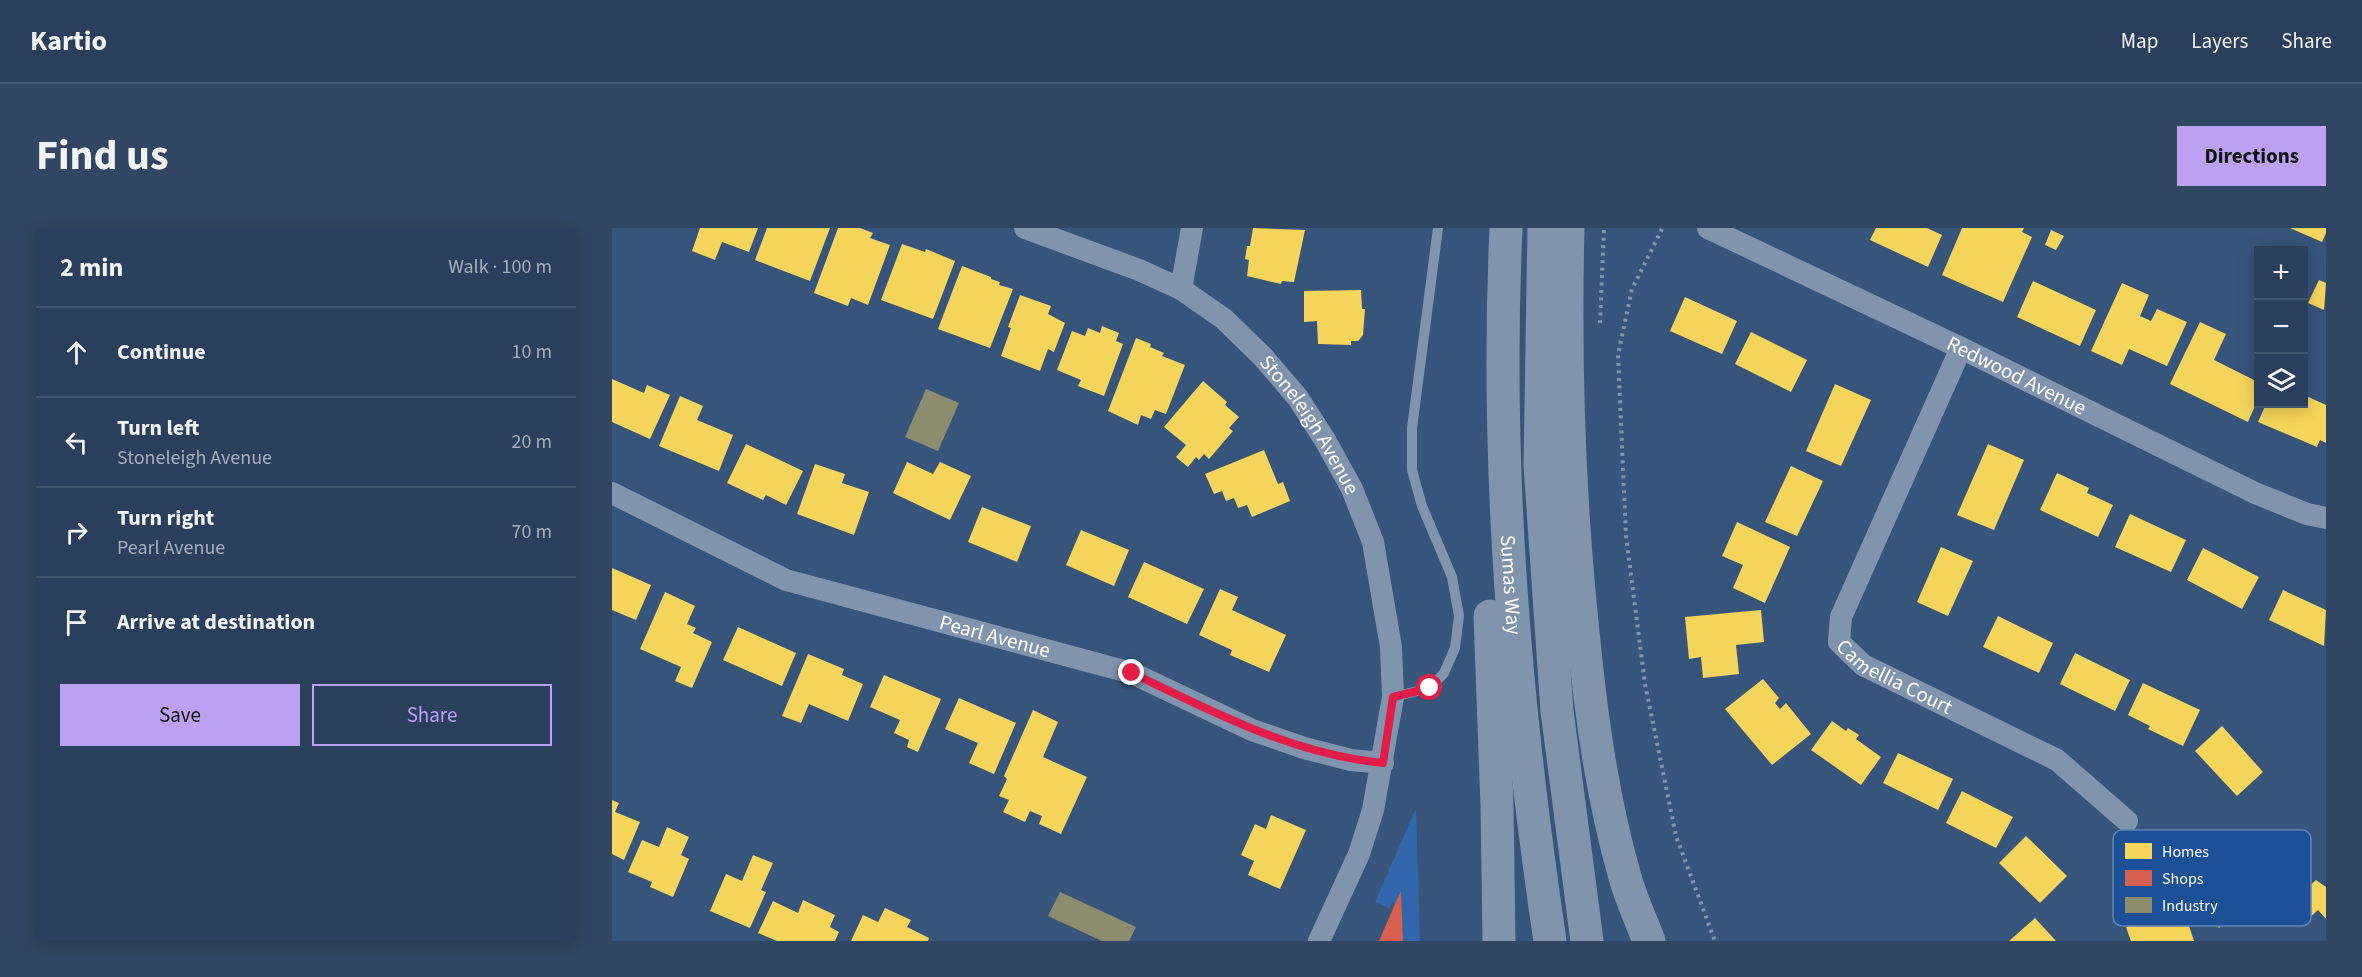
<!DOCTYPE html>
<meta charset="utf-8">
<style>
:root{--surface:#293f5c;--page:#314662;--text:#f1f3f6;--muted:#a5afbb;--line:#455872;--accent:#bca0f2}
body{margin:0;font-family:"Source Sans 3",sans-serif;background:var(--page);color:var(--text)}
.controls{position:absolute;right:18px;top:18px;display:grid;overflow:hidden;border-radius:0px;box-shadow:0 3px 15px #0003}
.controls button{width:54px;height:54px;display:grid;place-items:center;padding:0;border:0;border-bottom:2px solid var(--line);background:var(--surface);color:var(--text);font:30px sans-serif}
.stop{position:absolute;width:18px;height:18px;margin:-14px;border:4px solid #e11d48;border-radius:50%;background:#fff}
.stop.end{background:#e11d48;border-color:#fff;box-shadow:0 2px 6px #0008}
.list{margin:0;padding:0;list-style:none}
h2{display:flex;justify-content:space-between;align-items:center;height:78px;margin:0;padding:0 24px;font-size:26px}
h2 small{font-size:20px;font-weight:400;color:var(--muted)}
.list li{display:grid;grid-template-columns:39px 1fr auto;gap:18px;align-items:center;box-sizing:border-box;height:90px;padding:0 24px;border-top:2px solid var(--line)}
.list b{display:block;font-size:22px;white-space:nowrap}
.list p{margin:0;font-size:20px;white-space:nowrap;color:var(--muted)}
.list em{font-size:20px;font-style:normal;color:var(--muted)}
.actions{display:flex;gap:12px;padding:18px 24px}
.actions a{flex:1;padding:14px 0;border:2px solid var(--accent);border-radius:0px;text-align:center;font-size:21px;color:var(--accent)}
.actions .main{background:var(--accent);color:#111}
.icon{flex:none;width:33px;height:33px;fill:none;stroke:currentColor;stroke-width:2;stroke-linecap:round;stroke-linejoin:round}
.map{position:relative;flex:none;width:1714px;height:713px;overflow:hidden;border-radius:0px}
header{display:flex;align-items:center;gap:36px;box-sizing:border-box;height:84px;padding:0 30px;background:var(--surface);border-bottom:2px solid var(--line)}
header strong{font-size:28px}
nav{display:flex;gap:33px;margin-inline-start:auto;font-size:21px}
.intro{display:flex;align-items:center;justify-content:space-between;box-sizing:border-box;height:144px;padding:0 36px}
h1{margin:0;font-size:42px}
.button{padding:15px 27px;border-radius:0px;background:var(--accent);color:#111;font-size:21px;font-weight:700}
main{display:flex;gap:36px;padding:0 36px}
aside{flex:1;background:var(--surface);border-radius:0px;box-shadow:0 3px 15px #0003}
.map>svg:first-child{display:block}
.green{fill:#3166ac}
.homes{fill:#f6d55c}
.shops{fill:#d6604d}
.industry{fill:#8c8c6e}
.lines{fill:none;stroke-linecap:round;stroke-linejoin:round}
.path{stroke:#8194ad;stroke-width:4;stroke-dasharray:3 4.5;stroke-linecap:butt}
.lane{stroke:#8194ad;stroke-width:10}
.street{stroke:#8194ad;stroke-width:22}
.highway{stroke:#8094ab;stroke-width:33}
.route{stroke:#e11d48;stroke-width:8}
.labels{text-anchor:middle;dominant-baseline:central;stroke-width:6;stroke-linejoin:round;paint-order:stroke}
.street-label{font-size:21px;fill:#fff;stroke:#1b5096}
.key{fill:#1b5096;stroke:#5f84b6;stroke-width:1.5}
.key-label{font-size:16px;fill:#fff}
</style>
<header>
<strong>Kartio</strong>
<nav><a>Map</a><a>Layers</a><a>Share</a></nav>
</header>
<div class="intro"><h1>Find us</h1><a class="button">Directions</a></div>
<main>
<aside>
<h2>2 min<small>Walk · 100 m</small></h2>
<ul class="list">
<li><svg class="icon" aria-label="ahead" viewBox="0 0 24 24"><path d="M12 20V5M6 11l6-6 6 6"/></svg><div><b>Continue</b></div><em>10 m</em></li>
<li><svg class="icon" aria-label="left" viewBox="0 0 24 24"><path d="M17 20v-9H6M10 6l-5 5 5 5"/></svg><div><b>Turn left</b><p>Stoneleigh Avenue</p></div><em>20 m</em></li>
<li><svg class="icon" aria-label="right" viewBox="0 0 24 24"><path d="M7 20v-9h11M14 6l5 5-5 5"/></svg><div><b>Turn right</b><p>Pearl Avenue</p></div><em>70 m</em></li>
<li><svg class="icon" aria-label="arrive" viewBox="0 0 24 24"><path d="M6 21V4h12l-3 4 3 4H6"/></svg><div><b>Arrive at destination</b></div></li>
</ul>
<div class="actions"><a class="main">Save</a><a>Share</a></div>
</aside>
<div class="map">
<svg width="1714" height="713" viewBox="0 0 1714 713">
<rect width="100%" height="100%" fill="#37547a"/>
<path class="green" d="M804,580L808,713H791L789,664L783,676L780,675L777,680L763,674Z"/>
<g class="homes">
<path d="M88,0H146L137,24L110,14L103,32L80,23Z"/>
<path d="M155,0H218L198,53L143,32Z"/>
<path d="M226,0H248L261,5L258,10L278,17L256,77L239,70L236,78L202,65Z"/>
<path d="M641,0L693,2L682,54L670,53L669,56L635,48L637,32L633,31L635,18H638Z"/>
<path d="M1264,0H1315L1330,7L1316,39L1258,12Z"/>
<path d="M1350,0H1412L1410,4L1420,9L1391,74L1330,47Z"/>
<path d="M1678,0H1714V5L1710,14Z"/>
<path d="M1439,2L1452,8L1444,22L1433,17Z"/>
<path d="M290,16L313,24L314,21L343,33L321,91L269,72Z"/>
<path d="M350,38L379,49V51L388,54L387,57L401,61L378,120L326,101Z"/>
<path d="M1707,52L1714,55L1712,82L1696,75Z"/>
<path d="M1421,53L1484,82L1468,118L1405,89Z"/>
<path d="M1510,55L1537,67L1528,88L1539,93L1545,81L1575,94L1555,138L1517,121L1510,137L1479,123Z"/>
<path d="M749,62L750,81H753L751,107L746,113H739V117L706,116L705,93L692,94V63Z"/>
<path d="M408,67L439,78L436,86L453,95L442,124L436,121L428,143L389,128L399,100L396,99Z"/>
<path d="M1073,69L1125,93L1110,126L1058,103Z"/>
<path d="M1588,94L1614,106L1602,132L1646,154V171L1636,194L1558,156Z"/>
<path d="M490,98L507,105L504,113L511,116L492,168L466,158L469,152L445,142L460,103L473,108L476,100L488,105Z"/>
<path d="M1139,104L1195,132L1179,164L1123,136Z"/>
<path d="M524,110L539,116L538,119L552,125L550,128L573,137L554,186L543,182L539,191L529,187L526,197L496,183Z"/>
<path d="M0,151L32,165L35,157L58,167L38,211L0,194Z"/>
<path d="M591,153L615,174L613,177L627,189L617,200L621,203L597,231L592,226L587,232L584,229L576,239L564,229L574,217L552,199Z"/>
<path d="M1223,156L1259,172L1229,238L1194,223Z"/>
<path d="M1692,167L1714,177V215L1708,212L1705,219L1646,194L1654,176H1692Z"/>
<path d="M68,168L91,178L85,192L121,207L107,243L47,218Z"/>
<path d="M134,216L191,243L174,277L154,267L151,272L115,255Z"/>
<path d="M1376,216L1412,232L1382,302L1345,287Z"/>
<path d="M652,222L666,256L671,254L678,273L640,289L635,277L626,280L622,270L614,273L610,263L602,266L593,246Z"/>
<path d="M295,234L321,246L328,234L359,248L338,292L281,265Z"/>
<path d="M203,236L233,246L230,255L257,264L242,307L185,286Z"/>
<path d="M1179,238L1211,253L1185,308L1153,294Z"/>
<path d="M1445,245L1477,260L1475,265L1501,277L1486,309L1428,282Z"/>
<path d="M370,279L419,298L405,334L356,314Z"/>
<path d="M1518,286L1574,312L1559,344L1503,319Z"/>
<path d="M1125,294L1178,319L1153,375L1121,360L1131,337L1110,328Z"/>
<path d="M469,302L517,322L502,358L454,337Z"/>
<path d="M1329,319L1361,333L1336,388L1305,374Z"/>
<path d="M1591,320L1647,349L1630,381L1575,352Z"/>
<path d="M532,334L592,361L575,396L516,369Z"/>
<path d="M0,340L39,357L24,392L0,382Z"/>
<path d="M608,361L626,369L620,382L674,407L657,444L618,427L620,422L587,407Z"/>
<path d="M1671,362L1714,382L1712,418L1657,392Z"/>
<path d="M53,364L83,378L75,396L84,400L81,405L100,414L80,460L63,453L69,439L28,421Z"/>
<path d="M1149,382L1152,414L1124,417L1127,446L1091,450L1089,429L1077,431L1073,389Z"/>
<path d="M1386,388L1441,415L1427,445L1371,419Z"/>
<path d="M126,399L184,425L170,458L111,432Z"/>
<path d="M1463,425L1518,452L1503,483L1448,456Z"/>
<path d="M196,426L232,441L230,447L251,456L236,493L197,476L189,495L170,488Z"/>
<path d="M272,447L329,471L306,524L295,519L297,512L282,505L288,492L258,479Z"/>
<path d="M1151,451L1167,470L1163,475L1168,481L1174,475L1199,506L1160,537L1113,481Z"/>
<path d="M1531,455L1588,482L1571,518L1536,501L1538,498L1516,487Z"/>
<path d="M347,470L404,495L382,546L357,535L366,515L333,501Z"/>
<path d="M421,482L446,494L431,529L475,549L449,606L427,596L430,588L418,583L413,594L391,584L397,572L387,568L395,551L392,548Z"/>
<path d="M1220,493L1234,503L1236,500L1247,507L1244,511L1269,529L1249,557L1199,522Z"/>
<path d="M1610,498L1651,544L1625,568L1583,523Z"/>
<path d="M1286,525L1341,551L1326,582L1271,555Z"/>
<path d="M1350,563L1401,589L1384,620L1334,595Z"/>
<path d="M0,572L7,575L3,584L28,594L12,632L0,626Z"/>
<path d="M659,587L694,602L668,661L636,647L642,633L629,627L643,596L654,601Z"/>
<path d="M55,599L77,609L69,627L77,631L61,669L38,659L40,654L16,644L30,612L47,619Z"/>
<path d="M1414,608L1455,648L1428,675L1387,635Z"/>
<path d="M141,627L161,635L149,662L154,664L138,700L98,683L114,646L130,653Z"/>
<path d="M1627,632L1651,656L1607,700L1583,676Z"/>
<path d="M1704,652L1714,659V691L1706,682L1693,694L1676,678Z"/>
<path d="M191,672L223,687L218,699L227,704L223,713H165L146,705L161,673L186,685Z"/>
<path d="M273,680L299,692L295,699L317,710L316,713H239L251,687L266,694Z"/>
<path d="M1571,680L1582,713H1519L1514,699Z"/>
<path d="M1423,690L1444,713H1397Z"/>
</g>
<path class="shops" d="M789,663L791,713H767L783,676Z"/>
<g class="industry">
<path d="M314,161L347,175L326,223L293,209Z"/>
<path d="M448,664L524,699L517,713H490L436,688Z"/>
</g>
<g class="lines">
<g class="path">
<path d="M1050,1L1020,61L1006,127L1014,308L1033,456L1064,608L1103,713"/>
<path d="M988,95L992,0"/>
</g>
<path class="lane" d="M781,469L818,460L832,445L843,420L847,388L840,349L810,278L800,242V200L826,0"/>
<g class="street">
<path id="s1" d="M413,0L527,42L569,61L612,91L651,129L686,170L713,212L740,261L761,314L779,419L781,469L761,582L747,626L707,713"/>
<path id="s2" d="M1096,0L1349,120L1643,265L1695,286L1714,290"/>
<path d="M569,61L580,0"/>
<path id="s3" d="M1349,120L1229,389L1227,414L1251,437L1445,532L1515,593"/>
<path id="s4" d="M0,265L174,352L520,445L640,502L692,520L739,532L771,535"/>
</g>
<g class="highway">
<path id="s5" d="M894,0C883,239 903,477 938,713"/>
<path d="M932,0L928,237L945,483L975,713"/>
<path d="M956,0C953,121 956,242 967,363C976,460 986,555 1013,649C1019,671 1029,692 1037,713"/>
<path d="M878,388L885,578L887,713"/>
</g>
</g>
<g class="lines">
<path class="route" d="M520,445C601,484 680,526 771,535L781,469L818,460"/>
</g>
<g class="labels">
<g class="street-label">
<text stroke="none"><textPath href="#s2" startOffset="342">Redwood Avenue</textPath></text>
<text stroke="none"><textPath href="#s1" startOffset="357">Stoneleigh Avenue</textPath></text>
<text stroke="none"><textPath href="#s5" startOffset="357">Sumas Way</textPath></text>
<text stroke="none"><textPath href="#s4" startOffset="411">Pearl Avenue</textPath></text>
<text stroke="none"><textPath href="#s3" startOffset="386">Camellia Court</textPath></text>
</g>
</g>
<rect x="1501" y="602" width="198" height="96" rx="9" class="key"/>
<rect x="1513" y="615" width="27" height="16" fill="#f6d55c"/>
<rect x="1513" y="642" width="27" height="16" fill="#d6604d"/>
<rect x="1513" y="669" width="27" height="16" fill="#8c8c6e"/>
<g class="key-label">
<text x="1550" y="629">Homes</text>
<text x="1550" y="656">Shops</text>
<text x="1550" y="683">Industry</text>
</g>
</svg>
<div class="controls">
<button>+</button>
<button>−</button>
<button><svg class="icon" aria-label="layers" viewBox="0 0 24 24"><path d="M12 4l9 5-9 5-9-5zM3 14l9 5 9-5"/></svg></button>
</div>
<div class="stop" style="left:818px;top:460px"></div>
<div class="stop end" style="left:520px;top:445px"></div>
</div>
</main>
